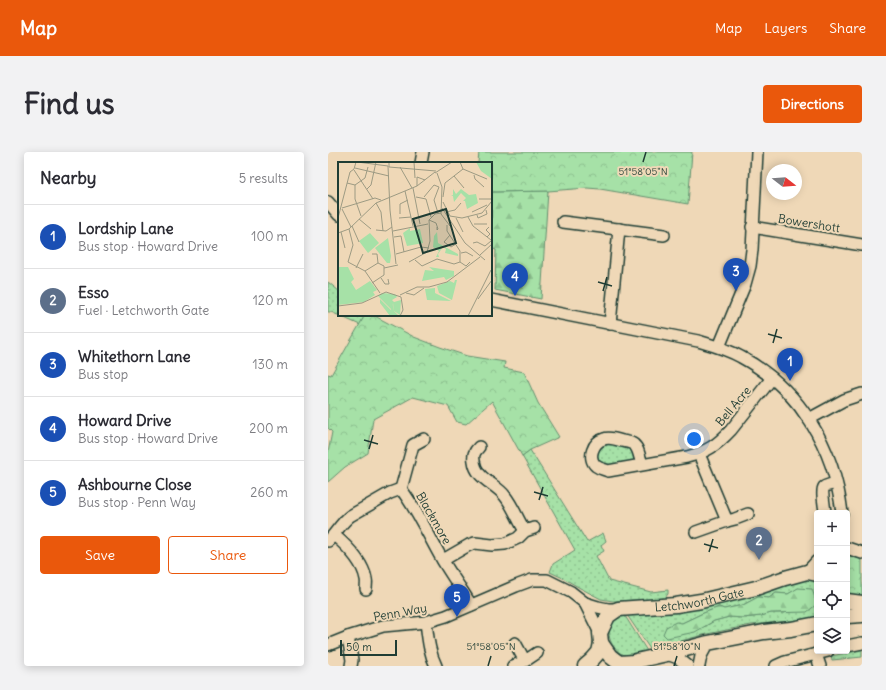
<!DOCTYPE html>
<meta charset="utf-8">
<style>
:root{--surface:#fff;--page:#f2f2f3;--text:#2b2b33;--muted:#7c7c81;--line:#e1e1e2;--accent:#ea580c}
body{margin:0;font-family:Delius,sans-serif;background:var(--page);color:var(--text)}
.controls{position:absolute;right:12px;bottom:12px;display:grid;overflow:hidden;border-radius:4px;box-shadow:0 2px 10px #0003}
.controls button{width:36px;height:36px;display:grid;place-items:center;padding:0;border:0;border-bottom:1px solid var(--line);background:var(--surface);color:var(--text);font:20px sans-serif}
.compass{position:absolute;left:438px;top:12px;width:36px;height:36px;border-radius:50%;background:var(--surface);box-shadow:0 2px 10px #0003;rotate:107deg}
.scale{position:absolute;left:12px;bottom:10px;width:57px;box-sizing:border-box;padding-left:4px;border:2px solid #1f3d34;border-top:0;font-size:11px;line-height:14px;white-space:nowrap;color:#1f3d34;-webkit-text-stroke:3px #efd8b7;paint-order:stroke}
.you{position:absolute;left:366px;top:287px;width:14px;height:14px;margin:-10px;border:3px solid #fff;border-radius:50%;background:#1a73e8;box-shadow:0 0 0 6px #1a73e833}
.badge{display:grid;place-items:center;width:26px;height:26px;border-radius:50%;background:var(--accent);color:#fff;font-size:13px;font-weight:700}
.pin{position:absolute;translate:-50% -33px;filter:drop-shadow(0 1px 2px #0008)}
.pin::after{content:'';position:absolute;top:21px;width:14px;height:12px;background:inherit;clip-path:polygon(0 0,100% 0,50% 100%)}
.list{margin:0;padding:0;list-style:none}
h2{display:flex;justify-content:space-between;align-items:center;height:52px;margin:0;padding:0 16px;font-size:17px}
h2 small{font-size:13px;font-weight:400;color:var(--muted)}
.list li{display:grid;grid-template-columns:26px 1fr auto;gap:12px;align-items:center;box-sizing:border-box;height:64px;padding:0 16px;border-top:1px solid var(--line)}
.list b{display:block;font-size:15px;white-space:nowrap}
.list p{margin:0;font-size:13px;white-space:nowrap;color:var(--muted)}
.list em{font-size:13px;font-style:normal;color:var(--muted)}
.actions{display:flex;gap:8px;padding:12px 16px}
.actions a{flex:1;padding:9px 0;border:1px solid var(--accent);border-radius:4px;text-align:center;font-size:14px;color:var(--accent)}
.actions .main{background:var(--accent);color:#fff}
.icon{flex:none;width:22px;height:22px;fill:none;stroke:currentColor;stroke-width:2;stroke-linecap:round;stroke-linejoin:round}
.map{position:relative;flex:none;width:534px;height:514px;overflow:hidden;border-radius:4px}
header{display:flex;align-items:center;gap:24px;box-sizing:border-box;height:56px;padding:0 20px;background:var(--accent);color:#fff}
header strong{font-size:19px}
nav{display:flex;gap:22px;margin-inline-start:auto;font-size:14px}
.intro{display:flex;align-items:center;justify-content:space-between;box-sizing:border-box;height:96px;padding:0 24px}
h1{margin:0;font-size:28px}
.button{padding:10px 18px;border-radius:4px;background:var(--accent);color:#fff;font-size:14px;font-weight:700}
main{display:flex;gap:24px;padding:0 24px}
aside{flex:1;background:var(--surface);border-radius:4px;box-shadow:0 2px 10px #0003}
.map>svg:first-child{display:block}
.grass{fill:url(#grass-dots);stroke:#628f6e;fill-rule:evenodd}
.forest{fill:url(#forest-firs);stroke:#628f6e}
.park{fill:url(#park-crowns);stroke:#628f6e}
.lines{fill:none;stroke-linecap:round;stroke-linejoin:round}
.minor-casing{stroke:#1f3d34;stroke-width:14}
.major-casing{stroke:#1f3d34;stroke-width:17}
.minor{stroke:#efd8b7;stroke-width:11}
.major{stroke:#efd8b7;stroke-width:14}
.ticks{fill:none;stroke:#1f3d34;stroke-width:1.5}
.labels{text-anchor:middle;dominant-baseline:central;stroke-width:4;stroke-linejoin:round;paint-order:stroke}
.street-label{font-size:12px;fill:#1f3d34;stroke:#efd8b7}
.inset-road{fill:none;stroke:#9c9a83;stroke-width:1}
.view{fill:#1f3d34;fill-opacity:0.15;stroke:#1f3d34;stroke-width:2}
.inset-edge{fill:none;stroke:#1f3d34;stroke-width:2}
.ticks-label{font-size:10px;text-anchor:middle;fill:#1f3d34;stroke:#efd8b7;stroke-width:4;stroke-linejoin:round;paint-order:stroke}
</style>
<header>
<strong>Map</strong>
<nav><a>Map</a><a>Layers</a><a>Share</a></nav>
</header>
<div class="intro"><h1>Find us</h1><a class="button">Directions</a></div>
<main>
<aside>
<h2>Nearby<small>5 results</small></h2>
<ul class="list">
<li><span class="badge" style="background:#1a4fb4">1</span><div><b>Lordship Lane</b><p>Bus stop · Howard Drive</p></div><em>100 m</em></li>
<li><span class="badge" style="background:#5c6f8a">2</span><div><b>Esso</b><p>Fuel · Letchworth Gate</p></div><em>120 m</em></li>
<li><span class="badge" style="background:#1a4fb4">3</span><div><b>Whitethorn Lane</b><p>Bus stop</p></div><em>130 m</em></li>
<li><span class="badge" style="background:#1a4fb4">4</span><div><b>Howard Drive</b><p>Bus stop · Howard Drive</p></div><em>200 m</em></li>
<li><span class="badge" style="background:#1a4fb4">5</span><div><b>Ashbourne Close</b><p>Bus stop · Penn Way</p></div><em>260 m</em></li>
</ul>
<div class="actions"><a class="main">Save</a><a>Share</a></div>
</aside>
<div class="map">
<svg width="534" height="514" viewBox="0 0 534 514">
<defs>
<pattern id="grass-dots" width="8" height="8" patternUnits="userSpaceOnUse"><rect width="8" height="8" fill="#a6e1a7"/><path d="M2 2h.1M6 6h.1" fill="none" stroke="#8ec290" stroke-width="1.8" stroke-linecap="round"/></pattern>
<pattern id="forest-firs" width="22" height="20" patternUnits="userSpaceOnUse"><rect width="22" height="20" fill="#a6e1a7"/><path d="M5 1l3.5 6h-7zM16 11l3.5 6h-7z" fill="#8ec290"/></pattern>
<pattern id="park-crowns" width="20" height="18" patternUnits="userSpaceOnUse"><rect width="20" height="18" fill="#a6e1a7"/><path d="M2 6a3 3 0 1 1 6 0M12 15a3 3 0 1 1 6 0" fill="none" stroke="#8ec290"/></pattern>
</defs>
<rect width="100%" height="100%" fill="#efd8b7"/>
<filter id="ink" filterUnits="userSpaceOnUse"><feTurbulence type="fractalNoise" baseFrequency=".025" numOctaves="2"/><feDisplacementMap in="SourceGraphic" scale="8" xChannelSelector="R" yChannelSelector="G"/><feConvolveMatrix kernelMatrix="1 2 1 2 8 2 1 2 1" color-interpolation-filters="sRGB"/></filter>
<g filter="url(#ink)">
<g class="grass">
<path d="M0,130L11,139V163H37L32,173L3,160H0Z"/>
<path d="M275,291H288L301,294L306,300L308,309L279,316L274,312L269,304L271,297Z"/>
<path d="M202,298L259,390L275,381L278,389L273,393L276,399L268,404L281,429L323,440L340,438V442L336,447L285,449L273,447L252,436L235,426L222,420L225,412L247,398L194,304Z"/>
<path d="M463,427H489V465L483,467L423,473L379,482L322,497L299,463ZM471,436L457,461H443L433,464L415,466L401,465L386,469L378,474L338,475L354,471L373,462L391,455L396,457L415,453L430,445L441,446L448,441L460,442Z"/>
<path d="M297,464L319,499C312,501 304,505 297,503C285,500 277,483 283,472C286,467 292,466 297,464Z"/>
<path d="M534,498V505L504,508L503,504Z"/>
</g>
<g class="forest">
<path d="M220,39L213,147L167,138L168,98L163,96L164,40Z"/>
<path d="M470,436L484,437L489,452L479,460L443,461L433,464L415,466L401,465L386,469L367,480L339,486L335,482L338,475L348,470L354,471L373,462L391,455L396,457L415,453L430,445L441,446L448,441L460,442Z"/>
</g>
<g class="park">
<path d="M151,0H364L360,52L272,37L259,36L220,39L163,40V11H150Z"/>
<path d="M37,163H45L86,185L112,195L139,204L177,210L176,216L196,220L210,251L231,285L202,298L194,304L164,249L138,272L129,270L120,254L85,245L45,267L40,301L17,315L0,330V301L4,280L0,276V222L3,223Z"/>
<path d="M519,401L531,406L534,405V444H526L519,442Z"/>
</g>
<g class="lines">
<defs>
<g id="minor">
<path d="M93,11L95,0"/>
<path d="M0,50L11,63"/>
<path d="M235,70L336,83"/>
<path d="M424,75L534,93"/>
<path d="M163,148L370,189C384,193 399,197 413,205C472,237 506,295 514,361"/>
<path d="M282,172L291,77"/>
<path d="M391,195L417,132L422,114L424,98L429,0"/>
<path d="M481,267L516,248L534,242"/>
<path d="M151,295C146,300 145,303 146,309C148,327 167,331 177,344C185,354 190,368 197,379"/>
<path d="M371,302L399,369L407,367L420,362"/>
<path d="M314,312C312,307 311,299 308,295C305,290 299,290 294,289C288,287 281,285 276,287C265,290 259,306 268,314C272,317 276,317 280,319L359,305C379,300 389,293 403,278L444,226"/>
<path d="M73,337L85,293L96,287"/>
<path d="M497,361C497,356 493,339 496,335C499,333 505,332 508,331"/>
<path d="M368,380L399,369"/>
<path d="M6,383C19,394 35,410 38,427C39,431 38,434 38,437"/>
<path d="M0,389C8,381 13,371 22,364L62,341L73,337C90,359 101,385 115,409C124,424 134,438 143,453"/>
<path d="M519,396L534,401"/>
<path d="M115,408L141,393L147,391L164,393L177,392L190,386L197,379L206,376"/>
<path d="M479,420L489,409"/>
<path d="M257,451L272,481"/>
<path d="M98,470C100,486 101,500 108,514"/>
<path d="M20,485L24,508L23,514"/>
<path d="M187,491L197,509"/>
<path d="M0,493L20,485L55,474L98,470L118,464L188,434L204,428H219L243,440L257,451L270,455L280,457H290"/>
<path d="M519,494L534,491"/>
<path d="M339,502L350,506L360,514"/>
<path d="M488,502L492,514"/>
<path d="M185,514L197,509L209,501"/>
<path d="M371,514L373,504L380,491"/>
<path d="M448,514L457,510L500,499"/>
</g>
<g id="major">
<path d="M519,449L534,451"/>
<path d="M519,464L534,463"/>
<path d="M273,491L282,504L291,511L307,510"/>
<path id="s1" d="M257,514L264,508L271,500L273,491L272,481L280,464L290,457L348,453L373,449L428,436L457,426L479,420L489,422"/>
<path d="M298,514L308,509L339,502L380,491L436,480L463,477L489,472"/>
</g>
</defs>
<use href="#minor" class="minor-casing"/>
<use href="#major" class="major-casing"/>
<use href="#minor" class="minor"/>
<use href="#major" class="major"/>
</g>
</g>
<path class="ticks" d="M315,10L318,0M270,130L284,134M275,139L279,125M440,182L454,186M445,191L449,177M36,288L50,292M41,297L45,283M206,340L220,344M211,348L215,335M376,392L390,396M381,400L385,387M160,514L163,504M346,514L349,504"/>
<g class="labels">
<g class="street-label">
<text transform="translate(481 71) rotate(9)">Bowershott</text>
<text transform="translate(405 254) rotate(-50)">Bell Acre</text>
<text transform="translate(106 366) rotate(60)">Blackmore</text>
<text stroke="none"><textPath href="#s1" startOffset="152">Letchworth Gate</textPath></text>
<text transform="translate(72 460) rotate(-10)">Penn Way</text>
</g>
</g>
<g transform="translate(10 10)">
<rect width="154" height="154" fill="#efd8b7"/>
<path d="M50,76L53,94L52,101H49L37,86ZM0,105H10L16,117L13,120L18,128L32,119L39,128L35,130L37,133L26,140L0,143ZM91,105L116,109V114L108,118L106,115L84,119L87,108L96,109ZM117,118H119L114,138L101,131L99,124L112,119L116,121ZM97,126V131L113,139L89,138L87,127ZM44,131L57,132L59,135L54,138L56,140L63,138L62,153L56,149L55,141L54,148L40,134Z" fill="#a6e1a7"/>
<path d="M42,137L53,148L55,141L56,149L61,154H52L42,141Z" fill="#a6e1a7"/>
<path d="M115,27L118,32L123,27L131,33L138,32L140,41L129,47L127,39H125L128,36L123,31L116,40L115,34H113L115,33ZM72,66V69L82,67L85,81L69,84L65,71ZM99,70L100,81L120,92V94L107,91L108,87L105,85L100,92L101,95H98L101,89L95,85L96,74ZM32,71L41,81L30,91L21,79Z" fill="#a6e1a7"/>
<path d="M138,0H154V17L143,9Z" fill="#a6e1a7"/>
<path class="inset-road" d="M19,0L50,4M51,0V5L98,9M76,0L77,16M50,4L52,48L58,102M62,5L74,26M17,6L51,14M125,7L149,17M16,8L35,37M97,11L114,0M99,11L104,25L103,52L112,64M136,13L137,17L146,25M116,14L126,26M9,21L17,23L27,16L30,5M17,23V37L23,54M79,24V15L87,18M75,26L82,62M29,27L33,23L38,0M67,29L75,64M78,35L88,37L93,55M86,35L96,23L101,25L96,38L100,51M105,35L107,21L125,7L122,0M141,37H154M105,40L112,54L124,56L144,51L154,39M38,41L43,50L45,69M4,46L37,36L43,38M104,46L127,81L147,98M4,47L13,65M108,50L117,48L123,41M134,50L149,43M62,52V42L70,38M139,53L140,56L149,52L148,48M130,55L135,64L153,78M0,56L12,10L16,7L18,0M61,56L73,55M118,56L125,70M21,57L33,67M91,58L98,61L100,67L99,68V65M136,62H149M14,64L21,80M38,68L48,69L54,65M55,69L90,62M3,70L7,86M0,71L11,67L38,41L79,24L97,10M112,73L106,80L113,85L118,82M56,75L63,74L66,90M149,75L152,72L148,68L151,65M135,81L139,80L147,84L153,79M123,91L128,90L135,94M34,92H39L40,101M58,92L83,85L91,86M142,93L154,82M77,98L84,104L99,97L116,102L122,100V89L109,69V63M10,100L27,109L42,131M10,100L15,83L11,67M71,100L89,90L92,79L91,58L97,52L103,51M122,100L128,104L132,100M18,106L25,92M46,106L60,103M27,109L40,101L46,104V113L34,121M43,116L47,122H51L50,117M68,131L76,133L86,126M62,133L79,125H91L109,120L142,95M140,137L154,118M0,144L24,141L48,130L63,135L65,148L62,154M130,154L153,108"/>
<path class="view" d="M108,47L118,81L85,91L75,57Z"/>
<rect width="154" height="154" class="inset-edge"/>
</g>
<g class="ticks-label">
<text x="315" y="23">51°58'05"N</text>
<text x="163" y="498">51°58'05"N</text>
<text x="349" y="498">51°58'10"N</text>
</g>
</svg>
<div class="controls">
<button>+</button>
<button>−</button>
<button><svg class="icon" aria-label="locate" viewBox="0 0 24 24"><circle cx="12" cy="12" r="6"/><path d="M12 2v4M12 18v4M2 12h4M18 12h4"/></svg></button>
<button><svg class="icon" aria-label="layers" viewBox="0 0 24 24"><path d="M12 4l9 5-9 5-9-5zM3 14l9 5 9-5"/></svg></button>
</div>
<svg class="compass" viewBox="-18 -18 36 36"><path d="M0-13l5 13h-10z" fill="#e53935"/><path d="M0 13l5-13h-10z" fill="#7c7c81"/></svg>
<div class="scale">50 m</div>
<div class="you"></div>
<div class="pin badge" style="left:462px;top:229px;background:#1a4fb4">1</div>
<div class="pin badge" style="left:431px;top:408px;background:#5c6f8a">2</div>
<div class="pin badge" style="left:408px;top:139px;background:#1a4fb4">3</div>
<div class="pin badge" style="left:187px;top:144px;background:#1a4fb4">4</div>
<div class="pin badge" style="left:129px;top:465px;background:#1a4fb4">5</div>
</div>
</main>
